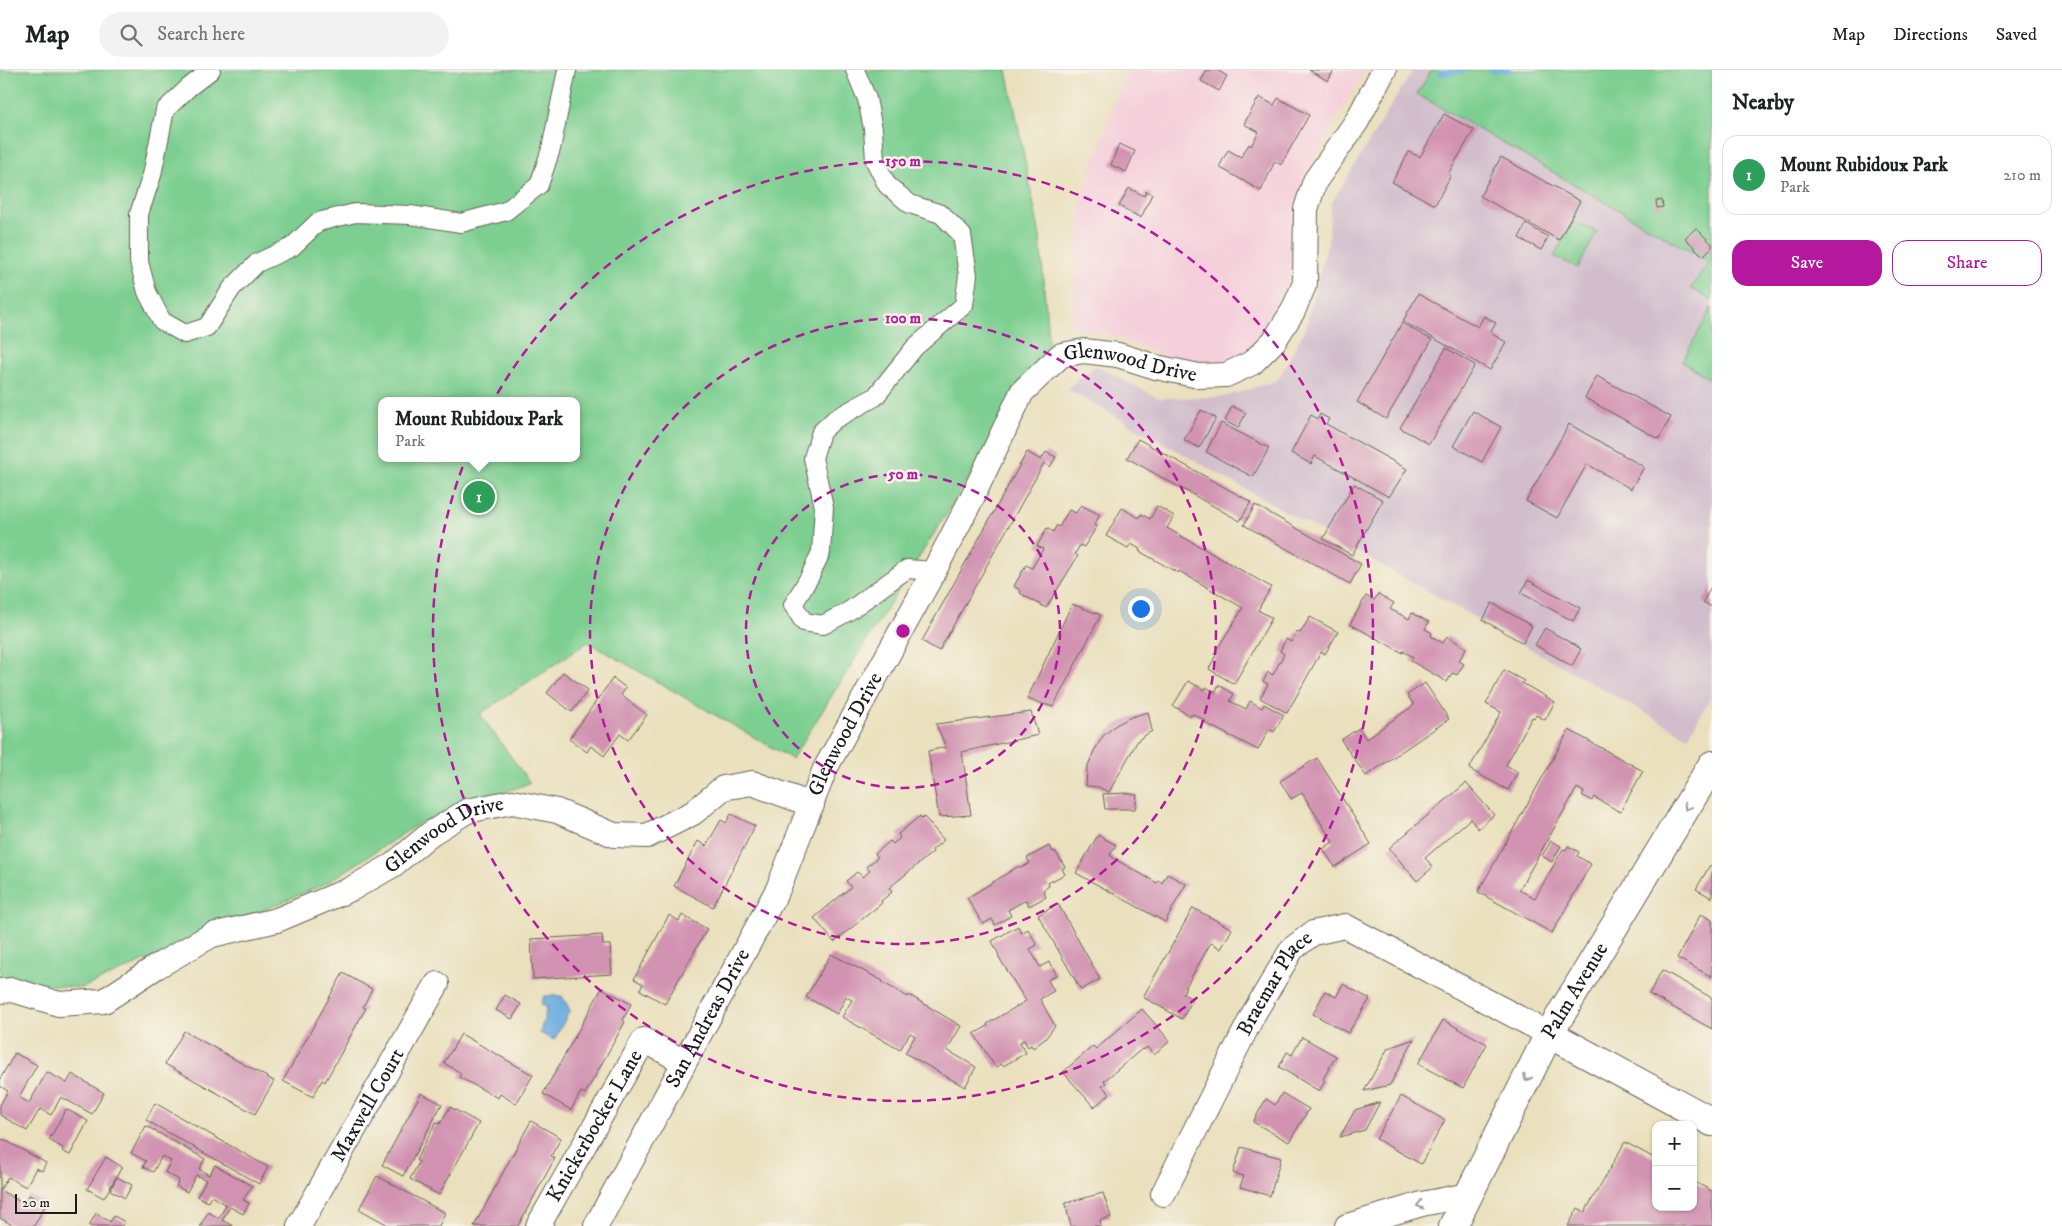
<!DOCTYPE html>
<meta charset="utf-8">
<style>
:root{--surface:#fff;--page:#f2f2f2;--text:#202124;--muted:#757577;--line:#e0e0e0;--accent:#b5179e}
body{margin:0;font-family:"IM FELL DW Pica",serif;background:var(--page);color:var(--text)}
.controls{position:absolute;right:15px;bottom:15px;display:grid;overflow:hidden;border-radius:10px;box-shadow:0 1px 4px #0004}
.controls button{width:45px;height:45px;display:grid;place-items:center;padding:0;border:0;border-bottom:1px solid var(--line);background:var(--surface);color:var(--text);font:25px sans-serif}
.scale{position:absolute;left:15px;bottom:12px;width:62px;box-sizing:border-box;padding-left:5px;border:2px solid #1c1c1c;border-top:0;font-size:14px;line-height:18px;white-space:nowrap;color:#1c1c1c;-webkit-text-stroke:4px #f7f3e8;paint-order:stroke}
.you{position:absolute;left:1140px;top:538px;width:18px;height:18px;margin:-12px;border:4px solid #fff;border-radius:50%;background:#1a73e8;box-shadow:0 0 0 8px #1a73e833}
.badge{display:grid;place-items:center;width:32px;height:32px;border-radius:50%;background:var(--accent);color:#fff;font-size:16px;font-weight:700}
.pin{position:absolute;translate:-50% -50%;border:2px solid #fff;box-shadow:0 1px 5px #0006}
.popup{position:absolute;left:378px;top:327px;width:202px;height:65px;box-sizing:border-box;display:grid;place-content:center;border-radius:10px;background:var(--surface);filter:drop-shadow(0 1px 4px #0005);font-size:16px;white-space:nowrap;color:var(--muted)}
.popup b{font-size:19px;color:var(--text)}
.popup::after{content:'';position:absolute;left:50%;top:100%;margin-left:-10px;border:10px solid transparent;border-top-color:var(--surface)}
.list{margin:0;padding:0;list-style:none}
h2{display:flex;justify-content:space-between;align-items:center;height:65px;margin:0;padding:0 20px;font-size:21px}
h2 small{font-size:16px;font-weight:400;color:var(--muted)}
.list li{display:grid;grid-template-columns:32px 1fr auto;gap:15px;align-items:center;box-sizing:border-box;height:80px;margin:0 10px 10px;padding:0 10px;border:1px solid var(--line);border-radius:15px}
.list b{display:block;font-size:19px;white-space:nowrap}
.list p{margin:0;font-size:16px;white-space:nowrap;color:var(--muted)}
.list em{font-size:16px;font-style:normal;color:var(--muted)}
.actions{display:flex;gap:10px;padding:15px 20px}
.actions a{flex:1;padding:11px 0;border:1px solid var(--accent);border-radius:15px;text-align:center;font-size:18px;color:var(--accent)}
.actions .main{background:var(--accent);color:#fff}
.icon{flex:none;width:28px;height:28px;fill:none;stroke:currentColor;stroke-width:2;stroke-linecap:round;stroke-linejoin:round}
.map{position:relative;flex:none;width:1712px;height:1156px;overflow:hidden}
header{display:flex;align-items:center;gap:30px;box-sizing:border-box;height:70px;padding:0 25px;background:var(--surface);border-bottom:1px solid var(--line)}
header strong{font-size:24px}
nav{display:flex;gap:28px;margin-inline-start:auto;font-size:18px}
.search{width:350px;height:45px;background:var(--page);display:flex;align-items:center;gap:12px;box-sizing:border-box;padding:0 18px;border-radius:28px;color:var(--muted);font-size:19px}
main{display:flex}
aside{flex:1;background:var(--surface)}
.map>svg:first-child{display:block}
.built{fill:#f5cfdb}
.industrial{fill:#d1bdcc}
.green{fill:#7dcf91;stroke:#4c7656;fill-rule:evenodd}
.water{fill:#6fafe2;stroke:#46667f}
.lines{fill:none;stroke-linecap:round;stroke-linejoin:round}
.stream{stroke:#6fafe2;stroke-width:6}
.building{fill:#d193b1}
.pedestrian-casing{stroke:#646154;stroke-width:20}
.minor-casing{stroke:#646154;stroke-width:26}
.tertiary-casing{stroke:#646154;stroke-width:30}
.pedestrian{stroke:#fff;stroke-width:18}
.minor{stroke:#fff;stroke-width:24}
.tertiary{stroke:#fff;stroke-width:28}
.oneway{stroke:#999}
.ring{fill:none;stroke:#b5179e;stroke-width:2.5;stroke-dasharray:9 6}
.labels{text-anchor:middle;dominant-baseline:central;stroke-width:5;stroke-linejoin:round;paint-order:stroke}
.street-label{font-size:21px;fill:#1c1c1c;stroke:#f7f3e8}
.centre{fill:#b5179e;stroke:#f7f3e8;stroke-width:2.5}
.ring-label{font-size:15px;text-anchor:middle;font-weight:bold;fill:#b5179e;stroke:#f7f3e8;stroke-width:5;stroke-linejoin:round;paint-order:stroke}
</style>
<header>
<strong>Map</strong>
<div class="search"><svg class="icon" aria-label="search" viewBox="0 0 24 24"><circle cx="10" cy="10" r="6"/><path d="M15 15l6 6"/></svg>Search here</div>
<nav><a>Map</a><a>Directions</a><a>Saved</a></nav>
</header>
<main>
<div class="map">
<svg width="1712" height="1156" viewBox="0 0 1712 1156">
<rect width="100%" height="100%" fill="#f7f3e8"/>
<filter id="ink" filterUnits="userSpaceOnUse"><feTurbulence type="fractalNoise" baseFrequency=".02" numOctaves="2"/><feDisplacementMap in="SourceGraphic" scale="10" xChannelSelector="R" yChannelSelector="G"/><feConvolveMatrix kernelMatrix="1 2 1 2 8 2 1 2 1" color-interpolation-filters="sRGB"/></filter>
<filter id="wash" filterUnits="userSpaceOnUse"><feTurbulence type="fractalNoise" baseFrequency=".0096" numOctaves="4" result="noise"/><feDisplacementMap in="SourceGraphic" scale="20" xChannelSelector="R" yChannelSelector="G"/><feGaussianBlur stdDeviation="1.12" result="paint"/><feColorMatrix in="noise" values="0 0 0 0 0 0 0 0 0 0 0 0 0 0 0 0 0 1.4 0 .05"/><feComposite in="paint" operator="in"/></filter>
<g filter="url(#wash)">
<rect width="100%" height="100%" fill="#eae0bd"/>
<path class="built" d="M1128,0H1365L1309,98L1294,139L1295,190L1277,248L1259,276L1236,292L1197,296L1177,291L1105,263L1071,257L1082,126L1121,13Z"/>
<path class="industrial" d="M1413,0H1712V625L1688,667L1067,319L1095,296L1159,328L1224,327L1278,310L1305,259L1328,172L1331,134Z"/>
<g class="green">
<path d="M0,0H1007L1040,166L1049,281L792,689L588,572L480,644L530,713L421,752L327,813L82,918L0,910ZM382,331H576V388H382Z"/>
<path d="M1432,0H1712V231L1691,218L1709,192L1417,24Z"/>
<path d="M1573,151L1597,162L1578,198L1554,186Z"/>
<path d="M1712,237V310L1682,292Z"/>
</g>
<path class="water" d="M544,926H562L570,940L554,970L540,963L547,938L541,934Z"/>
<g class="lines">
<g class="stream">
<path d="M1492,0H1509"/>
<path d="M1441,3L1464,0"/>
</g>
</g>
<g id="blocks">
<g class="building">
<path d="M1207,0H1217L1227,6L1219,21L1201,11Z"/>
<path d="M1309,0H1334L1328,11Z"/>
<path d="M1259,27L1274,35L1278,28L1309,45L1281,95L1275,91L1261,121L1219,97L1228,80L1241,87L1249,74L1251,76L1259,62L1244,54Z"/>
<path d="M1444,44L1474,60L1448,104L1451,105L1435,135L1392,112L1409,82L1420,87Z"/>
<path d="M1119,74L1135,81L1126,102L1111,95Z"/>
<path d="M1501,87L1580,131L1559,170L1480,126Z"/>
<path d="M1129,118L1144,126L1146,121L1152,124L1141,148L1119,136Z"/>
<path d="M1662,130L1663,137L1657,138L1656,131Z"/>
<path d="M1526,154L1548,167L1541,180L1519,168Z"/>
<path d="M1696,158L1712,174V177L1703,186L1685,168Z"/>
<path d="M1418,224L1478,257L1484,246L1496,253L1490,263L1506,272L1490,300L1403,251Z"/>
<path d="M1402,253L1432,270L1386,349L1357,332Z"/>
<path d="M1446,278L1475,295L1429,374L1400,358Z"/>
<path d="M1597,306L1671,347L1659,369L1585,328Z"/>
<path d="M1232,336L1246,343L1238,358L1225,351Z"/>
<path d="M1201,340L1216,348L1199,378L1184,370Z"/>
<path d="M1473,341L1501,357L1482,392L1453,376Z"/>
<path d="M1320,344L1329,349L1326,354L1407,399L1389,427L1315,386L1311,394L1291,383L1311,345L1318,349Z"/>
<path d="M1221,353L1269,378L1253,407L1206,382Z"/>
<path d="M1569,354L1644,397L1631,419L1587,394L1557,448L1526,431Z"/>
<path d="M1138,369L1251,432L1240,451L1127,388Z"/>
<path d="M1027,382L1041,390L1046,382L1056,387L1050,397L1044,393L939,581L922,571Z"/>
<path d="M1354,414L1383,430L1352,485L1323,469Z"/>
<path d="M1081,435L1100,445L1094,455L1097,456L1084,477L1080,475L1075,484L1078,486L1046,538L1020,523L1021,521L1014,516L1026,495L1032,498L1043,479L1037,476L1047,458L1053,462L1057,455L1059,457L1069,440L1076,443Z"/>
<path d="M1255,435L1361,494L1350,514L1244,455Z"/>
<path d="M1157,436L1174,446L1167,458L1271,517L1258,540L1272,548L1234,614L1209,599L1216,585L1214,584L1243,538L1179,501L1178,503L1139,481L1140,479L1131,474L1128,478L1106,466L1122,438L1139,448L1141,444L1150,449Z"/>
<path d="M1528,510L1580,538L1573,551L1521,523Z"/>
<path d="M1712,515V537L1703,532Z"/>
<path d="M1378,524L1394,533L1390,539L1409,549L1412,543L1429,552L1425,559L1432,563L1431,566L1443,573L1447,566L1466,578L1459,591L1464,594L1457,605L1452,603L1447,612L1411,591L1413,587L1403,581V583L1350,554L1366,526L1374,530Z"/>
<path d="M1492,533L1532,556L1523,573L1483,550Z"/>
<path d="M1072,534L1101,545L1053,637L1027,629Z"/>
<path d="M1310,547L1338,562L1325,584L1321,582L1287,643L1260,628L1268,614L1263,612L1268,602L1273,605L1284,584L1280,581L1286,569L1291,572L1297,562L1300,563Z"/>
<path d="M1545,558L1581,579L1572,596L1535,575Z"/>
<path d="M1504,600L1524,611L1522,613L1555,632L1545,650L1536,645L1534,648L1532,647L1506,695L1518,702L1508,720L1469,699L1501,642L1486,634Z"/>
<path d="M563,602L588,620L572,642L547,623Z"/>
<path d="M613,608L626,618L621,625L647,645L628,670L620,664L604,686L591,676L587,682L569,669Z"/>
<path d="M1188,611L1205,620L1206,617L1215,622L1219,615L1234,624L1230,631L1246,639L1250,631L1262,638L1264,634L1284,645L1274,662L1269,659L1258,680L1205,653L1206,651L1193,644L1191,646L1173,636Z"/>
<path d="M1425,613L1449,649L1366,706L1341,670L1359,658L1366,669L1414,635L1407,625Z"/>
<path d="M1031,642L1038,665L962,682L971,745L939,747L928,681L946,677L936,654Z"/>
<path d="M1148,642L1152,661L1138,670L1109,722L1098,717L1086,716L1087,698L1094,681L1103,666L1116,655L1131,647Z"/>
<path d="M1569,660L1643,701L1620,742L1594,727L1592,731L1582,725L1584,722L1577,718L1519,820L1535,828L1563,779L1566,780L1568,776L1579,782L1577,786L1591,794L1552,863L1478,822Z"/>
<path d="M1317,688L1371,774L1335,797L1323,779L1333,772L1302,723L1291,729L1280,711Z"/>
<path d="M1466,713L1494,745L1478,759L1470,749L1425,788L1433,797L1417,811L1389,778Z"/>
<path d="M1127,723L1137,725L1135,739H1105L1103,724Z"/>
<path d="M731,744L755,756L713,837L674,816L698,771L706,776L721,750L726,753Z"/>
<path d="M920,746L922,749L924,747L944,770L932,780L933,782L889,818L892,822L881,831L882,833L834,872L814,848L851,817L846,811L857,802L863,807L870,801L866,797L878,787L875,784L890,771L893,774L900,768L898,764Z"/>
<path d="M1098,765L1116,775L1110,785L1113,787V788L1157,813L1159,811L1162,813L1167,804L1186,814L1165,852L1076,803Z"/>
<path d="M1551,771L1561,776L1552,792L1542,786Z"/>
<path d="M1049,776L1053,782L1055,781L1065,797L1062,799L1065,804L1048,813L1049,816L1043,820L1046,827L1029,836L1026,830L1008,840L1011,846L995,855L992,849L983,854L967,828L1019,796L1021,798L1030,793L1027,788Z"/>
<path d="M1710,795L1712,797V828L1696,819Z"/>
<path d="M1058,834L1100,909L1081,920L1038,845Z"/>
<path d="M1193,838L1232,859L1221,879L1212,873L1209,876L1184,920H1185L1183,924L1193,929L1182,949L1143,927Z"/>
<path d="M1701,844L1712,850V907L1677,888Z"/>
<path d="M669,845L679,851L682,845L707,859L665,934L640,920L643,914L634,909Z"/>
<path d="M1018,856L1021,863L1028,859L1037,875L1030,879L1040,897L1049,892L1057,905L1048,910L1054,921L1040,929L1055,956L1045,969L1033,978L1031,975L1028,977L1024,970L1020,972L1026,983L1003,996L1001,994L996,998L974,964L988,956L987,954L1026,931L998,886L999,885L992,871Z"/>
<path d="M602,865L603,875H610L612,904L533,909L531,869Z"/>
<path d="M831,884L883,911L882,912L908,927L909,925L961,956L947,980L976,997L965,1017L905,983L915,966L910,963L900,980L842,947L852,930L846,927L837,944L806,927Z"/>
<path d="M1662,900L1712,928V959L1649,924Z"/>
<path d="M343,903L372,919L363,937L366,938L325,1012L322,1010L313,1027L283,1011Z"/>
<path d="M1343,914L1370,929L1348,963L1313,944L1325,921L1336,927Z"/>
<path d="M602,918L631,934L623,950L625,952L585,1024L581,1022L571,1040L543,1024Z"/>
<path d="M505,925L521,934L512,949L496,940Z"/>
<path d="M1142,939L1170,971L1154,985L1147,977L1144,980L1143,978L1104,1011L1106,1013L1102,1016L1110,1024L1094,1037L1063,1002L1093,976L1096,979Z"/>
<path d="M1443,950L1487,974L1463,1018L1418,994Z"/>
<path d="M184,961L274,1011L255,1044L165,994Z"/>
<path d="M461,964L533,1005L516,1034L500,1024L498,1028L459,1007L461,1003L444,993Z"/>
<path d="M1302,967L1336,986L1323,1009L1325,1011L1319,1021L1279,997L1287,982L1292,985Z"/>
<path d="M1414,969L1390,1015L1364,1021L1388,978Z"/>
<path d="M15,983L37,995L19,1027L29,1033L47,1002L67,1013L72,1004L104,1023L92,1044L61,1027L51,1045L40,1039L27,1061L0,1045V1035L8,1021L0,1016V1009Z"/>
<path d="M421,1023L442,1034L403,1106L382,1095Z"/>
<path d="M1282,1023L1309,1039L1289,1072L1253,1052L1266,1029L1275,1035Z"/>
<path d="M1401,1026L1445,1050L1421,1094L1376,1069Z"/>
<path d="M1380,1032L1365,1060L1340,1067L1355,1040Z"/>
<path d="M155,1033L268,1097L259,1114L146,1050Z"/>
<path d="M450,1037L479,1053L439,1125L410,1109L419,1092L416,1090L436,1052L440,1054Z"/>
<path d="M66,1039L88,1051L70,1085L62,1081L63,1078L49,1070Z"/>
<path d="M531,1051L561,1068L551,1086L555,1088L518,1156H474Z"/>
<path d="M146,1056L205,1089L199,1099L209,1105L215,1095L252,1116L243,1130L249,1133L243,1144L230,1137L222,1150L233,1156H200L208,1142L219,1148L226,1135L211,1126L208,1132L197,1126L206,1110L196,1105L187,1122L176,1116L179,1110L165,1102L171,1091L162,1086L153,1102L143,1097L146,1091L131,1083Z"/>
<path d="M3,1069L46,1093L42,1101L36,1098L26,1117L8,1107L0,1120L24,1134L29,1125L46,1134L34,1156H14L0,1148V1074Z"/>
<path d="M1625,1072L1656,1089V1137H1693V1111L1712,1121V1156H1568L1578,1138L1585,1142Z"/>
<path d="M1241,1077L1281,1088L1270,1126L1240,1117L1244,1106L1233,1103Z"/>
<path d="M106,1087L122,1097L104,1128L87,1119Z"/>
<path d="M377,1106L445,1143L439,1156H390L359,1139Z"/>
<path d="M117,1107L132,1115L125,1128L110,1120Z"/>
<path d="M1103,1123L1111,1147L1100,1150L1101,1156H1071L1065,1133Z"/>
<path d="M96,1143L110,1152L114,1146L125,1152L122,1156H89Z"/>
</g>
</g>
</g>
<g filter="url(#ink)">
<use href="#blocks" fill-opacity="0" stroke="#646154" stroke-width="1"/>
<g class="lines">
<defs>
<g id="pedestrian">
<path d="M211,0L188,18L165,40L152,105L139,144V192L147,222L162,251L185,264L207,257L232,218L257,193L292,177L318,152L355,143L410,145L461,153L506,141L539,115L551,79L567,0"/>
<path d="M855,0L867,29L873,59L875,91L887,115L910,134L941,144L962,165L968,205L964,235L915,277L875,327L835,349L821,362L813,388L824,437L821,482L810,506L793,535L804,552L823,555L849,541L907,499L934,501"/>
</g>
<g id="minor">
<path id="s1" d="M0,921L13,920L59,934L104,931L156,897L212,865L277,850L351,819L393,795L430,764L467,741L512,732L557,741L614,765L647,766L693,743L723,718L752,713L812,735"/>
<path id="s2" d="M1163,1124L1254,943L1292,879L1313,863L1345,856L1549,964"/>
<path id="s3" d="M299,1156L437,914"/>
<path id="s4" d="M538,1156L644,970L684,992"/>
<path id="s5" d="M596,1156L778,819L825,699L934,501L971,430L1022,322L1061,285L1084,281L1118,285L1156,297L1199,306L1226,305L1252,293L1274,271L1293,241L1305,213L1306,139L1315,111L1357,51L1384,0"/>
<path d="M1347,1156L1422,1134L1468,1125"/>
</g>
<g id="tertiary">
<path d="M1549,964L1712,1052"/>
<path id="s6" d="M1453,1156L1549,964L1712,695"/>
</g>
</defs>
<use href="#pedestrian" class="pedestrian-casing"/>
<use href="#minor" class="minor-casing"/>
<use href="#tertiary" class="tertiary-casing"/>
<use href="#pedestrian" class="pedestrian"/>
<use href="#minor" class="minor"/>
<use href="#tertiary" class="tertiary"/>
</g>
<defs><path id="oneway-chevron" d="M-2-3.5L2.5 0L-2 3.5" fill="none" stroke-width="1.6" stroke-linecap="round" stroke-linejoin="round" transform="scale(1.25)"/></defs>
<g class="oneway">
<use href="#oneway-chevron" transform="translate(1687 737) rotate(121)"/>
<use href="#oneway-chevron" transform="translate(1527 1008) rotate(117)"/>
<use href="#oneway-chevron" transform="translate(1420 1135) rotate(166)"/>
</g>
</g>
<g class="ring">
<circle cx="903" cy="561" r="157"/>
<circle cx="903" cy="561" r="313"/>
<circle cx="903" cy="561" r="470"/>
</g>
<g class="labels">
<g class="street-label">
<text stroke="none"><textPath href="#s5" startOffset="1062">Glenwood Drive</textPath></text>
<text stroke="none"><textPath href="#s5" startOffset="552">Glenwood Drive</textPath></text>
<text stroke="none"><textPath href="#s1" startOffset="489">Glenwood Drive</textPath></text>
<text stroke="none"><textPath href="#s2" startOffset="239">Braemar Place</textPath></text>
<text stroke="none"><textPath href="#s6" startOffset="265">Palm Avenue</textPath></text>
<text stroke="none"><textPath href="#s5" startOffset="236">San Andreas Drive</textPath></text>
<text stroke="none"><textPath href="#s3" startOffset="139">Maxwell Court</textPath></text>
<text stroke="none"><textPath href="#s4" startOffset="115">Knickerbocker Lane</textPath></text>
</g>
</g>
<circle cx="903" cy="561" r="8" class="centre"/>
<g class="ring-label">
<text x="903" y="96">150 m</text>
<text x="903" y="253">100 m</text>
<text x="903" y="409">50 m</text>
</g>
</svg>
<div class="controls">
<button>+</button>
<button>−</button>
</div>
<div class="scale">20 m</div>
<div class="you"></div>
<div class="pin badge" style="left:479px;top:427px;background:#2e9e5b">1</div>
<div class="popup"><b>Mount Rubidoux Park</b>Park</div>
</div>
<aside>
<h2>Nearby<small></small></h2>
<ul class="list">
<li><span class="badge" style="background:#2e9e5b">1</span><div><b>Mount Rubidoux Park</b><p>Park</p></div><em>210 m</em></li>
</ul>
<div class="actions"><a class="main">Save</a><a>Share</a></div>
</aside>
</main>
